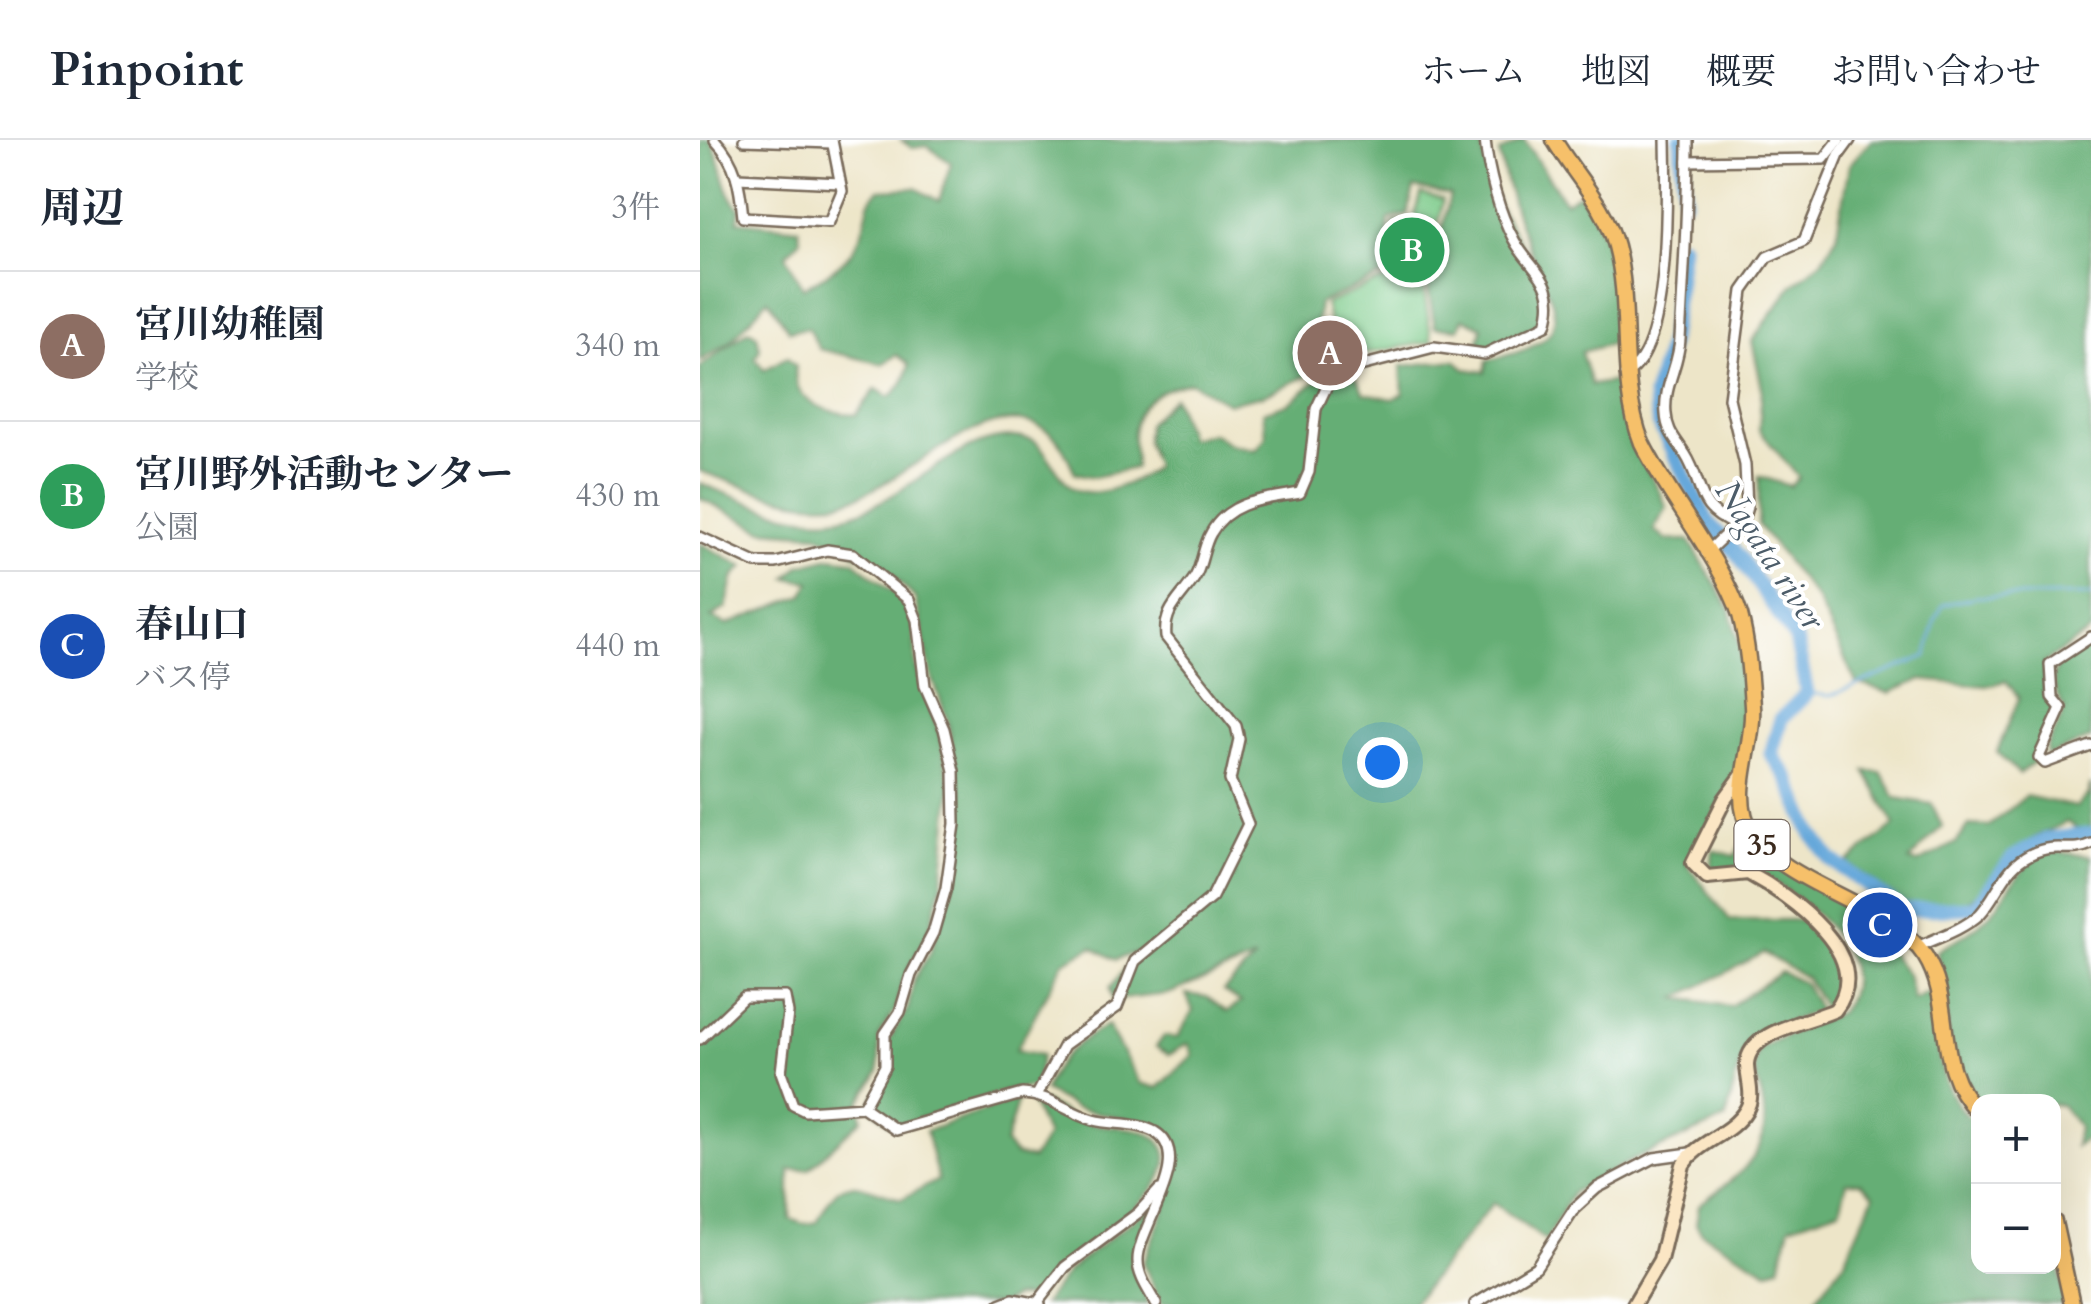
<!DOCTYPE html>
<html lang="ja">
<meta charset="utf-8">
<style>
:root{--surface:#fff;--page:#f6f6f7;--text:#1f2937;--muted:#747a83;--line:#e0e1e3;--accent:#b5179e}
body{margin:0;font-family:Cardo,"Noto Serif JP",serif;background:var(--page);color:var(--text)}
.controls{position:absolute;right:30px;bottom:30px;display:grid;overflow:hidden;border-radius:20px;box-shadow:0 10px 40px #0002}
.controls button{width:90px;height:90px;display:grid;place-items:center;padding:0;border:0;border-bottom:2px solid var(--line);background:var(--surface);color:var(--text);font:50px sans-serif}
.you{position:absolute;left:682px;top:622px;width:35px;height:35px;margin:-25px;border:8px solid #fff;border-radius:50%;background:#1a73e8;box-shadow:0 0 0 15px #1a73e833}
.badge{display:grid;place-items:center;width:65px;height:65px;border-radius:50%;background:var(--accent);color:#fff;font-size:32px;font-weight:700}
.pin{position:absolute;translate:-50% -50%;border:5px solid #fff;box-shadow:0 2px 10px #0006}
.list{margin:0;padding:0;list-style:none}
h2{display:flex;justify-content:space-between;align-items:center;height:130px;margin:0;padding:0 40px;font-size:42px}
h2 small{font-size:32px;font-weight:400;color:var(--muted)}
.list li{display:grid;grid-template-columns:65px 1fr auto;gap:30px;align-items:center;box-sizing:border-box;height:150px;padding:0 40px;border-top:2px solid var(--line)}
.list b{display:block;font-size:38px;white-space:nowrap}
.list p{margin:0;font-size:32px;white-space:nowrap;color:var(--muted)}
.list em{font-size:32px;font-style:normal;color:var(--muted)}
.map{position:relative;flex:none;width:1391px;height:1164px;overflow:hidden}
header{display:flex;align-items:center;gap:60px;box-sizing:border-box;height:140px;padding:0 50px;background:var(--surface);border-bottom:2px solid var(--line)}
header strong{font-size:48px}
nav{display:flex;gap:55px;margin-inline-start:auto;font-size:35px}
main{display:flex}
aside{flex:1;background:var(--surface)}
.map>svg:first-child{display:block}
.green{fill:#7cca89;stroke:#5c7a54;stroke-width:2.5}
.forest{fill:#65ae75;stroke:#506c4a;stroke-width:2.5}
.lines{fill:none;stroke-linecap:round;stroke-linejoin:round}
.stream{stroke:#66a8da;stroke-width:2.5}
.river{stroke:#66a8da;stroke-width:15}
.street-casing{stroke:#796b5a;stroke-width:14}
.secondary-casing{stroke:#796b5a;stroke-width:18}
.primary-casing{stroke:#796b5a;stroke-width:19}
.street{stroke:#fff;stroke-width:9}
.secondary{stroke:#fbe6c4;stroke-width:12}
.primary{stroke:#f6c06b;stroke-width:14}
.labels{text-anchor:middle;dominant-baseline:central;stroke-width:8;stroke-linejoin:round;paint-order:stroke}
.shield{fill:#fff;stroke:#766a62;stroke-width:2.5}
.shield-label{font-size:30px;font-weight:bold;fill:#3b2a1e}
.water-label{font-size:35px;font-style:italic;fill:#4c5c69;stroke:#fff}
</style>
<header>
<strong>Pinpoint</strong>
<nav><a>ホーム</a><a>地図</a><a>概要</a><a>お問い合わせ</a></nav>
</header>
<main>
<aside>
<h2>周辺<small>3件</small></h2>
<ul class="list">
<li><span class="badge" style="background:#8d6e63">A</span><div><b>宮川幼稚園</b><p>学校</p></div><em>340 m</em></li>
<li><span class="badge" style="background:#2e9e5b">B</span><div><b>宮川野外活動センター</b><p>公園</p></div><em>430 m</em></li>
<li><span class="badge" style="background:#1a4fb4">C</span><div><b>春山口</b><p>バス停</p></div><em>440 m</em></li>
</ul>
</aside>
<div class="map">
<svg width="1391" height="1164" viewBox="0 0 1391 1164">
<rect width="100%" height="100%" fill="#fff"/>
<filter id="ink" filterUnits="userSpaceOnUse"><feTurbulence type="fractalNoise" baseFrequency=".01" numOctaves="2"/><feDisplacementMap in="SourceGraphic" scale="20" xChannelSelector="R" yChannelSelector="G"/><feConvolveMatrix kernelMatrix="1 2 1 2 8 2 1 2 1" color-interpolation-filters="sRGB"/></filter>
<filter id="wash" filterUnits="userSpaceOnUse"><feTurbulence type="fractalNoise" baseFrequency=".0048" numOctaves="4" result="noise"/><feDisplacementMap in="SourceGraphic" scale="40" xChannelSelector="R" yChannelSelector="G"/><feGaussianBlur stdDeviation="2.25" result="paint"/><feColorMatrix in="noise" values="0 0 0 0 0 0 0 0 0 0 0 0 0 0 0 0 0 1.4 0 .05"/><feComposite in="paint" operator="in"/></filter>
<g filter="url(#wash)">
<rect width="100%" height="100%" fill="#ede5c8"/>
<path class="green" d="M721,54L743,60L724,151L732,202L638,218L625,164L688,138L694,82H713Z"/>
<g class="forest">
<path d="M0,0H10C25,22 21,50 40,68L38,81L99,88L100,100L86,115L103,148C132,132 155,119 164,85C169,68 165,63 179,50L216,48L239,61L251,23L227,6L212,8L201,0H775L782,7C787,27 791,50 800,68C819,105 850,140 841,184L783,211L778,206L782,187L763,178L759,189L735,187L728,149L750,55L714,48L708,75L689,79L685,135L619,163L611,234L564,255L528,263L490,242C462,248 436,260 433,294C432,305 436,316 435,328L394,337L375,333C370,323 364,307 357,299C294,235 201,355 135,363C89,368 42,345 0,331V227L49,190L57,195L60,209L55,218L64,230L87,217L96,226C90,263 127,272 156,275L176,249L189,257C201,249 207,239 209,224L197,215L182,224L119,209L108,188L89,191L68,159L30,202L0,221Z"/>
<path d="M824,0L865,62L879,54C919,106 915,139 914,203L881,212L891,245L917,241L924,282L967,367L954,390L967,400H989L1030,469L1040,505L1045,585L1040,628L987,724L1030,780H1106L1126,797L1143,848L1136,862L1125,869L1106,838L1064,813L977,858L1030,866L1081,832L1104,843L1119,870C1038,901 1046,896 1026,979L937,1018L873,1052L846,1101L793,1063L712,1164H461L443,1123L471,1052L476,1010L466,992L450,984L376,968L344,951C357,917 376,903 407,885L440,943L458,948L493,915L488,903L469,915L456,907L464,896L477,898L493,871L486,854L507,857L527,872L541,862L523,851L555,819L468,854L413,860L410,848L437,812L416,820L392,807L364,822L316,910L342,915L335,947L308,951L204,984H190L169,966L190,928L187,904L208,868L214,839L230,813L252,748L264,665L248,582L231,534L215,458L187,430L117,394L63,390L0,358V343C40,359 89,382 133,378C204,371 266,276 335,301C349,314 356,332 369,345C389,363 439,343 455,326L446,300L448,283L474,257L489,298L512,293L530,304L556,310L566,296L563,272L590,263L616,241L656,237L664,253L693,259L703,254L701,226L755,220L766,229L785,232L787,220C887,199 854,170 826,101C814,72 806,43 799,13Z"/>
<path d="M1171,0H1391V491L1344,523L1346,558L1356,570L1335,621L1319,634L1297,612L1319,558L1306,541L1286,546L1221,540L1189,553L1156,543L1117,460L1058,385L1059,336L1090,346L1099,338L1059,290L1062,248L1052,201L1092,145L1122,121L1136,97L1149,25Z"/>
<path d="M0,403L44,427L34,436L26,468L11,477L27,485L104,455L110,442L87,438L100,425L130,417L153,420L202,459L214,486L216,526L239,591L251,647L242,744L229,791L203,840L195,871L179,895V932L159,963L162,979L109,1029L90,1030V1079L104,1084L117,1082C143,1029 153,1044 201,1059L238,1040L226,991L318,959L305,1004L315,1015L332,1019L347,996L332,965L343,961C357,968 370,977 385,982C407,989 443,983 460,1002C495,1040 382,1106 361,1127C352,1136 345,1147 337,1157H315L302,1164H0Z"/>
<path d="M1391,502V599L1347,616L1346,609L1365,569C1339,532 1360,519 1391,502Z"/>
<path d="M1165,631L1181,632L1196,658L1232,664L1242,686L1209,721L1218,723L1257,702L1269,685L1289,686L1326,656L1376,667L1388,655L1391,644V689L1384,694L1367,682L1339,695L1307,719L1283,750L1262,765L1203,763L1147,723L1195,685Z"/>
<path d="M1045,697L1076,724L1159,773L1207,834L1213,860L1231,851C1236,896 1236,958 1278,984V1126H1354V1101L1366,1164H1124L1116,1158L1144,1122L1174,1055L1161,1042H1147L1140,1069L1090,1086L1080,1126L1068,1131L1002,1093L996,1084L999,1065C1038,1034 1075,1016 1062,959C1057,936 1048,930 1060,907L1140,872C1176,826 1125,778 1089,753C1082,748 1072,738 1063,736C1046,731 1027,739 1011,728L1013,710L1035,716Z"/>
<path d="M1349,711L1391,716V995L1375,1006L1378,986L1361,965L1276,960L1250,905L1237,811C1258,799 1280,787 1295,768C1314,743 1319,726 1349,711Z"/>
<path d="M453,1064L432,1125L449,1164H343L369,1130Z"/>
</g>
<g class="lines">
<path class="stream" d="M1107,553L1130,556L1227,516L1234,482L1243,465L1275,457L1391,455"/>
<g class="river">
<path d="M981,0L985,58"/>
<path d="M982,105L970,200L954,256L959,284L1008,382L1039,416L1096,499L1107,553L1081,579L1071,614L1088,638L1111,692L1131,720L1202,770L1275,767L1313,718L1347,699L1391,695"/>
</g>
</g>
</g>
<g filter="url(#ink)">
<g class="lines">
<defs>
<g id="street">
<path d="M15,0C37,23 40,47 43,77L129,82L142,51L132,0"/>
<path d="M44,0L132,3"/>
<path d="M988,0C988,67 984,133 980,199C979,225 963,247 966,274C967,292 976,299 985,314C1005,345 993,368 1036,385"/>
<path d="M988,21L1124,19L1139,0"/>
<path d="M37,38L140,43"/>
<path d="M925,234C972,216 967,46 966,0"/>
<path d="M0,397L56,423H76L127,410L153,414L209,460L217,480L225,546L244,589L254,631L255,684L246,748L233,793L211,835L200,872L185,894V926L163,967"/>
<path d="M1006,413L1044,377L1047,367L1045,325L1029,258L1043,151L1067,117L1104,101L1139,15L1150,0"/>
<path d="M1391,497L1350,524L1352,557L1361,568L1339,617L1345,623L1391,606"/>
<path d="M1217,807C1237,798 1264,789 1280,774C1296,757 1304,730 1324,718C1354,699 1368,715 1391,704"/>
<path d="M0,899L44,857H85L88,873L81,932L93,965L105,971L163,967L196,990L322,954C351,955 368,973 394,980C414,985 437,982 455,992C496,1017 437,1088 438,1121C438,1136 449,1151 456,1164"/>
<path d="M337,955L364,905L417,867L435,821L512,757L548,684L530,640L539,599L536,586L466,497C463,469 481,459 495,437C503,423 503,406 511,393C529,360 567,359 600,353L609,332L616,269L633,233L734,207L785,214L846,185C860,140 830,131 814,100C799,73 788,31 785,0"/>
<path d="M337,1163L365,1127L438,1073L459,1050"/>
<path d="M300,1164L313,1159L340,1164"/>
<path d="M775,1164L836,1127L874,1069L897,1048L954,1018L990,1013"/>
</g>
<path id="secondary" d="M934,1164L960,1120L983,1025C998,1001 1031,995 1046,970C1055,956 1047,940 1047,924C1049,890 1110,882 1135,870C1178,817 1089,755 1048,733L1007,737L993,723L1025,659L1044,633"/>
<g id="primary">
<path d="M854,0C875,36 905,64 916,106C933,171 917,239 942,303C968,356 1024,424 1040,475C1048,504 1050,537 1052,566C1055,608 1028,655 1052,693C1083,745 1191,764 1225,816C1256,865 1231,925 1278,972"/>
<path d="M1354,1082L1372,1164"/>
</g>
</defs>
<use href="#street" class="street-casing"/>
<use href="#secondary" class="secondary-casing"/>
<use href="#primary" class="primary-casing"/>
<use href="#street" class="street"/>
<use href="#secondary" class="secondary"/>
<use href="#primary" class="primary"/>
</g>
</g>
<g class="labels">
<rect class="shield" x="1034.5" y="680" width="55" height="50" rx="8"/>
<g class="shield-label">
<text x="1062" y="705">35</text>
</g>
<g class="water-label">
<text transform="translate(1070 415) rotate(57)">Nagata river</text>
</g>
</g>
</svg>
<div class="controls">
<button>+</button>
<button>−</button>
</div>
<div class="you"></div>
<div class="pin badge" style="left:630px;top:213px;background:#8d6e63">A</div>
<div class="pin badge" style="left:712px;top:110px;background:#2e9e5b">B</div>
<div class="pin badge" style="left:1180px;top:785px;background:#1a4fb4">C</div>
</div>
</main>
